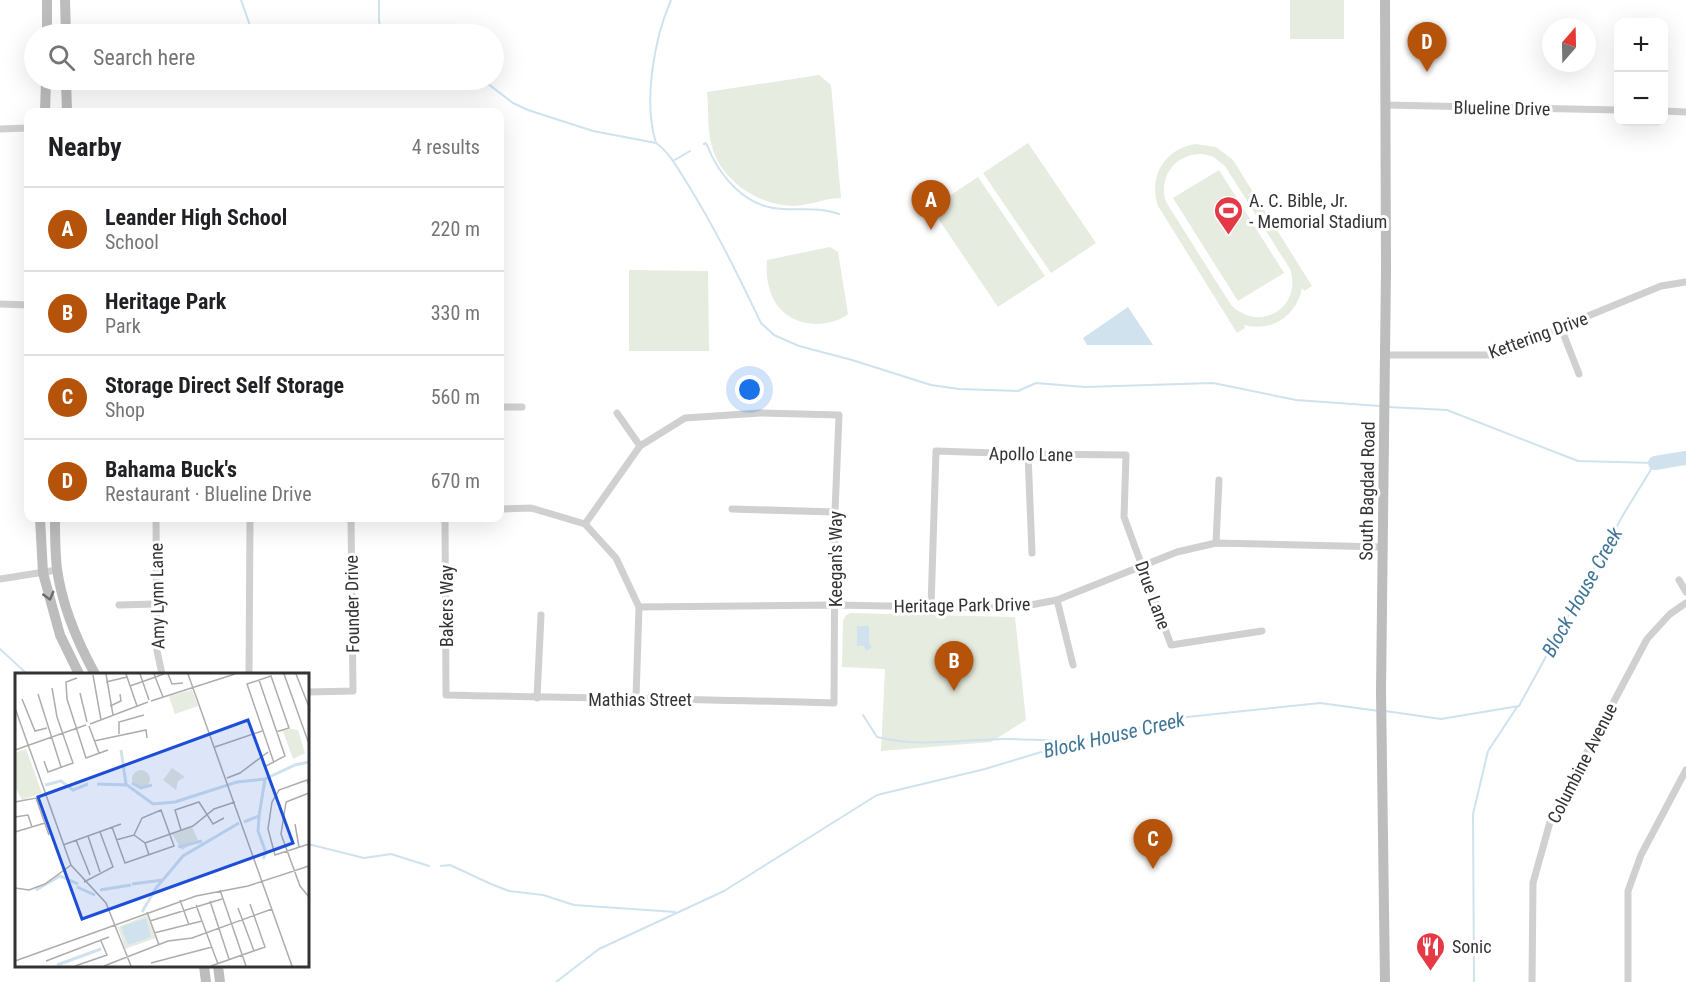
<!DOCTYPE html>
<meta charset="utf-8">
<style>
:root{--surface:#fff;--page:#f6f6f6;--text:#202124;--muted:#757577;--line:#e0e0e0;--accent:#b45309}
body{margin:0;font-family:"Roboto Condensed",sans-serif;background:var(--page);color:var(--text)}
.controls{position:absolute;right:18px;top:18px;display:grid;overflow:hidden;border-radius:12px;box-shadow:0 6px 24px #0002}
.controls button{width:54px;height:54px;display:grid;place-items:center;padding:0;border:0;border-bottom:2px solid var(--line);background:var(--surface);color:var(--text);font:30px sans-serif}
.compass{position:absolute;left:1542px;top:18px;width:54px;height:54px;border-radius:50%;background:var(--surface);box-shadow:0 6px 24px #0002;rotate:20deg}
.you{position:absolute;left:750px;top:390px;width:21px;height:21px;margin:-15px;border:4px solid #fff;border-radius:50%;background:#1a73e8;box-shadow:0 0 0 9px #1a73e833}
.badge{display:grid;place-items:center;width:39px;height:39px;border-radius:50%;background:var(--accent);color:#fff;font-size:20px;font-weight:700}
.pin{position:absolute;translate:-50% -50px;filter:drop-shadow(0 2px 3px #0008)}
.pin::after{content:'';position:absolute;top:32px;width:21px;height:18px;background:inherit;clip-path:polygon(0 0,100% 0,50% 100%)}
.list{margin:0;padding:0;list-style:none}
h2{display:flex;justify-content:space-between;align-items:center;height:78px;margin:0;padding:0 24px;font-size:26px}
h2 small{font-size:20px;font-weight:400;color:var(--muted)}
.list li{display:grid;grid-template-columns:39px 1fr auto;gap:18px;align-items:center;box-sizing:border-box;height:84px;padding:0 24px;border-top:2px solid var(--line)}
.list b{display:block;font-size:22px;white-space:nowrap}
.list p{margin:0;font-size:20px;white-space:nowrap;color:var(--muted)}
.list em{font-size:20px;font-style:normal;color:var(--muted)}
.icon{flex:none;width:33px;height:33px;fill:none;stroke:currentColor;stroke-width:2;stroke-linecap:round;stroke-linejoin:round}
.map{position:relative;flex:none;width:1686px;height:982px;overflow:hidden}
.search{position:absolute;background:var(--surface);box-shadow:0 6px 24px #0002;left:24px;top:24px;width:480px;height:66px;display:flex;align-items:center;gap:15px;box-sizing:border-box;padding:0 21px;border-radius:33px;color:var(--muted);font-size:22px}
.panel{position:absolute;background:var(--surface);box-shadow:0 6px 24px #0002;left:24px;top:108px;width:480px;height:414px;border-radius:12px}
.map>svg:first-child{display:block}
.green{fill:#e6ecdf;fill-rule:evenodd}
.water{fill:#cfe2ee}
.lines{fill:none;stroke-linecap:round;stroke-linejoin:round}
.stream{stroke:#cfe2ee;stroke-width:2}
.river{stroke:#cfe2ee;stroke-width:14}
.street{stroke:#d0d0d0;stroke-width:7}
.secondary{stroke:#bdbdbd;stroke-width:10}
.oneway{stroke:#6a6a6a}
.labels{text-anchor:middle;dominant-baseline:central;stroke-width:6;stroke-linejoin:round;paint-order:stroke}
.street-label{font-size:18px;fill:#333;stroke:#fff}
.poi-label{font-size:18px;fill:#333;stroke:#fff;text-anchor:start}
.water-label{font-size:20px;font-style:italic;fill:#3f7597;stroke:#fff}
.inset-river{fill:none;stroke:#cfe2ee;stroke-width:3}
.inset-road{fill:none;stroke:#adadad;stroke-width:1.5}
.view{fill:#1d4ed8;fill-opacity:0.15;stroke:#1d4ed8;stroke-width:3}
.inset-edge{fill:none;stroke:#333;stroke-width:3}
</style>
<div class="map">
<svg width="1686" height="982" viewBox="0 0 1686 982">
<rect width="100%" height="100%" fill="#fff"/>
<g class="green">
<rect x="1290" y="0" width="54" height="39"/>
<path d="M819,75L831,85L841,198C825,198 811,205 795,206C760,206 722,182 712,147C707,129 709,110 707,92Z"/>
<path d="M1028,143L1096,243L1051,273L983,173Z"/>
<path d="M1195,144L1216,147L1233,160L1312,286L1304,291L1302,288C1296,317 1271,332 1244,325L1245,328L1237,333L1158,206C1148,176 1165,149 1195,144ZM1201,154L1212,156L1225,166L1290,269C1303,307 1260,334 1231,305L1166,202C1158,177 1175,154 1201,154Z"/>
<path d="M1219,170L1284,273L1238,301L1173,198Z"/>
<path d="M978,177L1045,276L998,307L931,208Z"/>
<path d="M830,247L838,252L848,314C839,321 829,323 818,324C780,324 764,295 767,260Z"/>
<path d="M629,270L708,271L709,351H629Z"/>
<path d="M851,613L1015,617L1026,720L991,742L881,751L885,669L842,667L843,621L846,615Z"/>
</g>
<g class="water">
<path d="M333,80H388L382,88L361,89L357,86Z"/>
<path d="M1128,307L1153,345H1087L1083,338Z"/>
<path d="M857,626H869V642L872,648L866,651L864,646H857Z"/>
</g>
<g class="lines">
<g class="stream">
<path d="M241,0L253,34"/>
<path d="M379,0V21L382,34"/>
<path d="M483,80L513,103L528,110L593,131L656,143C670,153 678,169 687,183C715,228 738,275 761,323L774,335L799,346L852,360L931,385L959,389L1018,391L1036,383L1085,387L1213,383L1296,400L1380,406"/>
<path d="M656,143C643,102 654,39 671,0"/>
<path d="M704,144L706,143C719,176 745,208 783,209C803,210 820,207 839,214"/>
<path d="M673,161L690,151"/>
<path d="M1388,407L1447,410L1578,461L1655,463"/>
<path d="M0,649L27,674"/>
<path d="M1385,711L1441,719L1519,706L1623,515L1655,463"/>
<path d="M863,715L877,737C922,748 961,739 1006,739C1029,739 1053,741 1076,741"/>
<path d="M308,844L364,858L391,854L429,866"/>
<path d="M441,866L450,865L491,884L509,891L543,895L574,905L675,912"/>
<path d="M556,982L599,949L724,891L877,795L985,769L1068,744L1187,717L1320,703L1379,711"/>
<path d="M1474,982L1473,814L1488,751L1517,707"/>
</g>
<path class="river" d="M1655,463L1686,458"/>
<g class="street">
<path d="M1385,105L1618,110"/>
<path d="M1664,111L1686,112"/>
<path d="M0,129L28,128"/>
<path d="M0,304L28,305"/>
<path d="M1561,328L1579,374"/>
<path d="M1385,355H1493L1661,286L1686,282"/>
<path d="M500,407H522"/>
<path d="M617,413L640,446"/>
<path d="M1028,454L1032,553"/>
<path d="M500,509L531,508L585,524L616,558L639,607L636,697"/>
<path d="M732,509L835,512"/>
<path d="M156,518L157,651L162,674"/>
<path d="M445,518L446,695C576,698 705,699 834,703L835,512L839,415L760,413L685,418L640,446L585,524"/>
<path d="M1216,543L1219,480"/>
<path d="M0,579L57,570"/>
<path d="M1679,580L1686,592"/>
<path d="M1057,600L1073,665"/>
<path d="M119,605L155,604"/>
<path d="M639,607L835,605L995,608L1025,606L1057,600L1177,552L1216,543L1382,547"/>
<path d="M931,607L936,451L1028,454L1126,455L1124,517L1171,645L1262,631"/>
<path d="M249,674L250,518"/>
<path d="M308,692L353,691L351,518"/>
<path d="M537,698L541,615"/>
<path d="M1532,982L1533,883L1550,822L1647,639L1670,614L1686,603"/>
<path d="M1628,982V891L1641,855L1686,770"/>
</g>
<g class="secondary">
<path d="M65,0L66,34"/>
<path d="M1385,0L1386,270L1381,691L1385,982"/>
<path d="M47,34V0"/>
<path d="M66,80L67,112"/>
<path d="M45,112L46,80"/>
<path d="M40,518L43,573L60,635L79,674"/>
<path d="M55,518C55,535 55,552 57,569C62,605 78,643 95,674"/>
<path d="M204,966L206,982"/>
<path d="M218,966L220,982"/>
</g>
</g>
<defs><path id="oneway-chevron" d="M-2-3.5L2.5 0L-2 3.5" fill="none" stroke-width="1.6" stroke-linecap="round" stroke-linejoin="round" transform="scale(1.5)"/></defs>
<use class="oneway" href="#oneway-chevron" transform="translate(49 596) rotate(75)"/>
<defs>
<symbol id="stadium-pin" viewBox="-11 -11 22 30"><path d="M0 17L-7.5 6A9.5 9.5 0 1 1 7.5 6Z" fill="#e63946" stroke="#fff"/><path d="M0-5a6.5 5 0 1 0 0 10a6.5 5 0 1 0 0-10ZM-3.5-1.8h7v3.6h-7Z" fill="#fff"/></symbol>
<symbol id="restaurant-pin" viewBox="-11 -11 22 30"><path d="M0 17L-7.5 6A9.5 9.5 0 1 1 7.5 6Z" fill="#e63946" stroke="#fff"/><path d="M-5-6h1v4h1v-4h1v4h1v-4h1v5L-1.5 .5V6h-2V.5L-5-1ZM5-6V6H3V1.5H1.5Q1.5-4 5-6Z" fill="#fff"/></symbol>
</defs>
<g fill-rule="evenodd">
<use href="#stadium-pin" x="1212" y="194" width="33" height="45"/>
<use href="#restaurant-pin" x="1414" y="930" width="33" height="45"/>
</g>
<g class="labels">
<g class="street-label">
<text transform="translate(1502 108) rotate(1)">Blueline Drive</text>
<text transform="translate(1538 335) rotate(-20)">Kettering Drive</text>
<text transform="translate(1031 454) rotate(1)">Apollo Lane</text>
<text transform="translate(1367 491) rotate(-89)">South Bagdad Road</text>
<text transform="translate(835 559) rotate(-90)">Keegan's Way</text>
<text transform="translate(1153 595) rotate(70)">Drue Lane</text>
<text transform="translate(157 596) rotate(-91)">Amy Lynn Lane</text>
<text transform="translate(352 604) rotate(-91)">Founder Drive</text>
<text transform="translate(962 605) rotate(-1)">Heritage Park Drive</text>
<text transform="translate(446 606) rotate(-90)">Bakers Way</text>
<text x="640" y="699">Mathias Street</text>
<text transform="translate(1582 763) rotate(-63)">Columbine Avenue</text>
</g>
<g class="poi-label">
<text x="1249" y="200">A. C. Bible, Jr.<tspan x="1249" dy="21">- Memorial Stadium</tspan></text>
<text x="1452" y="946">Sonic</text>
</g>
<g class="water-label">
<text transform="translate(1582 592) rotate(-61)">Block House Creek</text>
<text transform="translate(1114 735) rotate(-13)">Block House Creek</text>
</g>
</g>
<g transform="translate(15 673)">
<rect width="294" height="294" fill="#fff"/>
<path d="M177,17L183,33L160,41L154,23ZM276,56L283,57L290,80L278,86L268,58ZM11,76L27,120L7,127L0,113V80ZM157,95L170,104L163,108L161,117L148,107ZM117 106a9 9 0 1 1 18 0a9 9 0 1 1-18 0ZM177,154L183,167L167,177L157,161ZM132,242L141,265L110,276L103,254Z" fill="#e6ecdf"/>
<path d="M131,245L136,264L113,272L106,254Z" fill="#cfe2ee"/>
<path class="inset-river" d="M106,77L111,111M250,106L280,92L294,89M117,110L126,115L137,112M82,111L112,112L138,131L160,129L222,109L250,106L244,143L229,149M30,112L46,108L58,117L73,111M244,144L243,158L251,180L248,186M163,174L187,168M117,211L148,207M62,214L80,222M21,217L45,203L63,211M85,217L116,212M127,239L141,215L168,183L224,150M42,292L86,276"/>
<path class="inset-road" d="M91,1L98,42M111,1L122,33M125,1L134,27M139,1L148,24M153,1L157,11L168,10M173,1L277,293M269,1L294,71M281,1L294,34M78,2L86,47M62,5L51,9L52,26L71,85L93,77M244,7L270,83L251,93M91,9L112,4M115,13L149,1M65,20L72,49M23,21L46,94M7,26L20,58L32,55M136,28L220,1M95,33L106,28L105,21M0,35L56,192L91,230L116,293M75,51L133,29M74,53L84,80M104,61V49L129,42M79,68L131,57L132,65M200,74L247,58M0,77L71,52M29,88L33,99L58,90L42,44L37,15M259,90L232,11L256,3L274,55L261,59M212,105L225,100L253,79M294,112L292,107L264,117L257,129L253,156L260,182L294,171M0,129L21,125L34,162M271,129L266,161L285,213L294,224M271,129L294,120M0,144L13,142L17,154M280,151L284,174M97,154L110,190L159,173L146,137L127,145L119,162M166,157L160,137L184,129L198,151L209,145M0,159L30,150M73,163L85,199M61,167L75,202M101,167L119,162L130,170L134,182M130,170L178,153L199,136L220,129M48,172L106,151M69,209L98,194L85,159M0,215L14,217L30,211L56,192M205,217L231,293M165,227L174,252M195,228L214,286M181,232L203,291M223,235L239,278M132,239L144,272M135,248L207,226M139,260L187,248M0,288L181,223L233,213L294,193M31,288L94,264M136,290L197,274M60,293L92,282L86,268M89,293L153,268L177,265L257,236M196,293L250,274L235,231"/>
<path class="view" d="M233,47L278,170L67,246L23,124Z"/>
<rect width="294" height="294" class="inset-edge"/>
</g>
</svg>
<div class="controls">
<button>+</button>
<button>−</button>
</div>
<svg class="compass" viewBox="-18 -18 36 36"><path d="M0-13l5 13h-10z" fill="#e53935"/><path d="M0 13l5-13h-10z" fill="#757577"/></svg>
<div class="you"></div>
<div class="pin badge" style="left:931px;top:230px">A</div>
<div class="pin badge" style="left:954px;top:691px">B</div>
<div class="pin badge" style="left:1153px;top:869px">C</div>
<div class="pin badge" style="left:1427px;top:72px">D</div>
<div class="search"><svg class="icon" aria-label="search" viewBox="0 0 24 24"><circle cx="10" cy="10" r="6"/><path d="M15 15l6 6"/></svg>Search here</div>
<section class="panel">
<h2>Nearby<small>4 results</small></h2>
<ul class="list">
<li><span class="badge">A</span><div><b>Leander High School</b><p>School</p></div><em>220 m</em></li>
<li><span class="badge">B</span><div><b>Heritage Park</b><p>Park</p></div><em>330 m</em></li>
<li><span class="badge">C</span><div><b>Storage Direct Self Storage</b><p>Shop</p></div><em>560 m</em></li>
<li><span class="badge">D</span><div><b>Bahama Buck's</b><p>Restaurant · Blueline Drive</p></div><em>670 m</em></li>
</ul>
</section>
</div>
